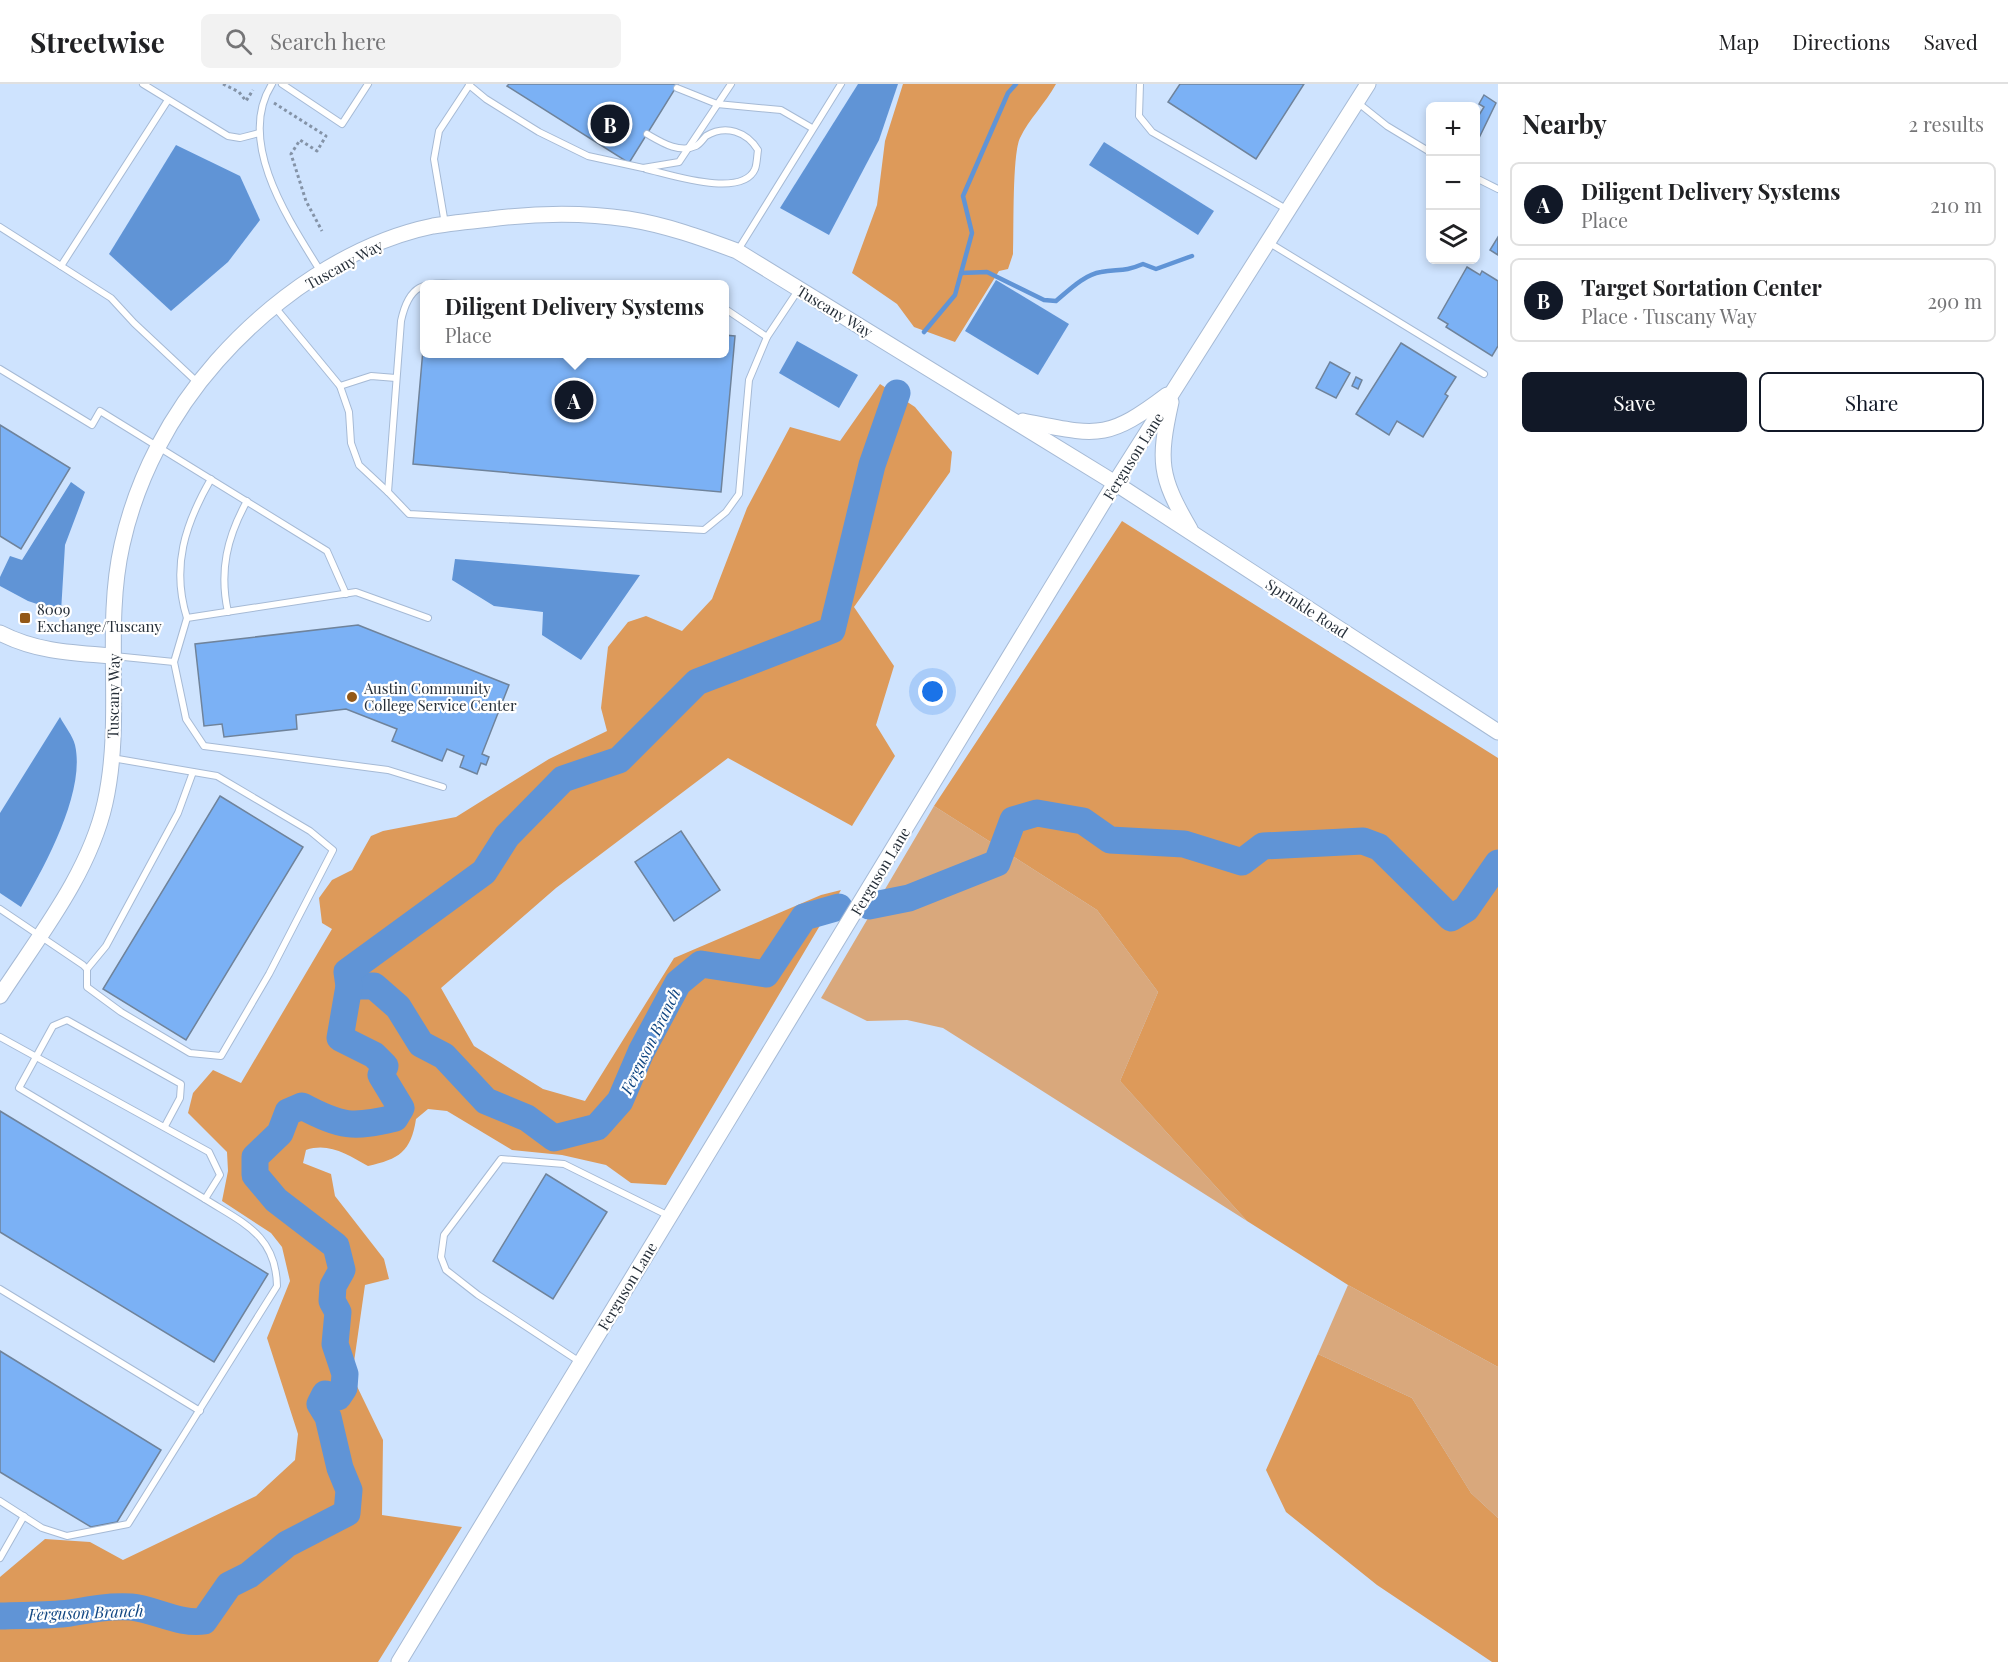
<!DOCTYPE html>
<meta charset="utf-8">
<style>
:root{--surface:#fff;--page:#f2f2f2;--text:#202124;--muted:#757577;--line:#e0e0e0;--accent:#111827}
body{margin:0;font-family:"Playfair Display",serif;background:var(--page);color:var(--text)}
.controls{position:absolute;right:18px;top:18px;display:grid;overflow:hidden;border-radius:9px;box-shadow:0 3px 9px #0003}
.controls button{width:54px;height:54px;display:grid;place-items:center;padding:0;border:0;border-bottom:2px solid var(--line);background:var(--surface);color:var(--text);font:30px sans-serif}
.you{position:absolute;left:933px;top:608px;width:21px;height:21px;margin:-15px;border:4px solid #fff;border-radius:50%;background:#1a73e8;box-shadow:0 0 0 9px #1a73e833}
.badge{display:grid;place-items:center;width:39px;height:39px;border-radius:50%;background:var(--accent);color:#fff;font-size:20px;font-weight:700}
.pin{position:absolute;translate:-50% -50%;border:3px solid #fff;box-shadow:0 2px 6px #0006}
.popup{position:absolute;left:420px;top:196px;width:309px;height:78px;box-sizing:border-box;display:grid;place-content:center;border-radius:9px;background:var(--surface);filter:drop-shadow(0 2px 4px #0005);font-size:20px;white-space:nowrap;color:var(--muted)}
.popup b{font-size:22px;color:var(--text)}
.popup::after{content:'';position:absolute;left:50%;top:100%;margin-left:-12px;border:12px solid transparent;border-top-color:var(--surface)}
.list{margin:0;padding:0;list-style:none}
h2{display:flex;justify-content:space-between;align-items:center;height:78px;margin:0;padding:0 24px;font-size:26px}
h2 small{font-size:20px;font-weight:400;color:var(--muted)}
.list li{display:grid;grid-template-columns:39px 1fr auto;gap:18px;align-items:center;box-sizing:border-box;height:84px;margin:0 12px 12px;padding:0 12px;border:2px solid var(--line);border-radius:9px}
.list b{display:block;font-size:22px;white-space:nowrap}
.list p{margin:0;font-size:20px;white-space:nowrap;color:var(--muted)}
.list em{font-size:20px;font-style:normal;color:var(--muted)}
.actions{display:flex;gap:12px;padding:18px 24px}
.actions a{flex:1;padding:14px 0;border:2px solid var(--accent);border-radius:9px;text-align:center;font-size:21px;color:var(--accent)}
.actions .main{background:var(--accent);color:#fff}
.icon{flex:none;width:33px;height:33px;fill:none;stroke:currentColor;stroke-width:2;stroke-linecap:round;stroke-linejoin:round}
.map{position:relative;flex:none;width:1498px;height:1578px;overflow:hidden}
header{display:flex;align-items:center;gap:36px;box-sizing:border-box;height:84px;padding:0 30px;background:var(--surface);border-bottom:2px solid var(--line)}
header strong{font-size:28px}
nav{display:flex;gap:33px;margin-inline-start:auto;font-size:21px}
.search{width:420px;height:54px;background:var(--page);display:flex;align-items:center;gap:15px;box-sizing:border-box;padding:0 21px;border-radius:9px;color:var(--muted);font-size:22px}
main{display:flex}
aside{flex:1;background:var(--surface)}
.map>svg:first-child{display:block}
.green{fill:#d9a87c}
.forest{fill:#dd9a5a}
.water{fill:#6094d6}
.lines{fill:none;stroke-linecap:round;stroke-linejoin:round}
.stream{stroke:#6094d6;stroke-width:4.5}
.river{stroke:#6094d6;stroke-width:27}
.building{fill:#7bb1f5;stroke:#6f839b;stroke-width:1.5}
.service-casing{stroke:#a6bad5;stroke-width:8}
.tertiary-casing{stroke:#a6bad5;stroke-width:17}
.path{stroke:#8493a7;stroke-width:3;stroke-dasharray:3 3;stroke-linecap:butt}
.service{stroke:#fff;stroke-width:6}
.tertiary{stroke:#fff;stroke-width:15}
.poi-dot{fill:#935817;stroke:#fff;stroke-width:2}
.labels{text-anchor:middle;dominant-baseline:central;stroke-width:4.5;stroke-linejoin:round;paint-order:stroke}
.street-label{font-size:15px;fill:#262f39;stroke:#fff}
.poi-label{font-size:15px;fill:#262f39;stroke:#fff;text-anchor:start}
.water-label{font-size:16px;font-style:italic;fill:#114783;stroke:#fff}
</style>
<header>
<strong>Streetwise</strong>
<div class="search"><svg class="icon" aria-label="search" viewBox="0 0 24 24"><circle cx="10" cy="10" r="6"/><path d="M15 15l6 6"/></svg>Search here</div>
<nav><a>Map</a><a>Directions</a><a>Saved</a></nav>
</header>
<main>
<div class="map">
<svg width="1498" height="1578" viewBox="0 0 1498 1578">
<rect width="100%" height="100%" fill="#cee3fe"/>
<g class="green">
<path d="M934,722L1097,826L1158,908L1120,997L1247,1137L943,944L907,936L867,937L821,914Z"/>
<path d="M1348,1201L1498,1283V1434L1471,1409L1412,1314L1318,1270Z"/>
</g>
<g class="forest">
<path d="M903,0H1056C1045,20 1029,35 1020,54C1012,71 1014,146 1013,170L1008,185L999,187L955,258L914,243L897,220L852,189L877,121L885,57Z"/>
<path d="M880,300L915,323L952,368L950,388L854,523L894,582L876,641L895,672L852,742L728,674L556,804L441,904L474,962L543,1005L585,1017L674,874L821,811L841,806L666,1101L631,1099L606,1081L562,1071L512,1066L447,1027L428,1025L416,1035C411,1068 399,1075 368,1082C348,1071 329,1058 306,1066L303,1079L331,1090L335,1112L384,1175L389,1195L365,1201L352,1292L383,1356L382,1431L462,1443L378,1578H0V1493L45,1455L90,1458L123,1476L256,1412L295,1376L298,1350L267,1254L290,1197L282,1163L271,1149L222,1117L228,1087L227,1068L188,1029L193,1009L213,986L241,999L332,845L322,839L319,814L332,796L352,786L371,752L383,747L456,733L549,675L607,647L601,624L608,563L628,538L646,532L682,547L712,515L747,424L790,343L840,357Z"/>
<path d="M1122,437L1498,674V1283L1348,1201L1247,1137L1120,997L1158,908L1097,826L934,722Z"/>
<path d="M1318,1270L1412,1314L1471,1409L1498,1434V1578H1492L1377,1501L1286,1428L1266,1386Z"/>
</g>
<g class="water">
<path d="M858,0H898L879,56L829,151L780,124Z"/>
<path d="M1104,58L1214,127L1198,151L1089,81Z"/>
<path d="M176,61L240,92L260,136L228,178L171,227L109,170Z"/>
<path d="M996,196L1069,240L1038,291L965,247Z"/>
<path d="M797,257L858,291L839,324L779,289Z"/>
<path d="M71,398L85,408L65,461L61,528L28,517L0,502V493L10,472L22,476Z"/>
<path d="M455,475L640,491L581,576L542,551L543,528L494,522L452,496Z"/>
<path d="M60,633C64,641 73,652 75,661C86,708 44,784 21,823L0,809V729Z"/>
</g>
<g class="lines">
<g class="stream">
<path d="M961,189L987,188L1044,216L1056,217C1068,207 1085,190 1101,188C1119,185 1124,188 1143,180L1156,185L1192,172"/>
<path d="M924,248L955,211L972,149L963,112L1008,9L1016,0"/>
</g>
<g class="river">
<path d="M869,822L909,814L997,779L1013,736L1037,729L1083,737L1110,756L1184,760L1242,778L1263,762L1363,757L1379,763L1451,834L1466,825L1498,779"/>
<path d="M349,902H374L398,923L421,960L444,972L486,1017L527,1034L554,1054L597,1043L620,1017L641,968L678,899L701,880L766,890L804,833L839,823"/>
<path d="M0,1532C23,1531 48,1532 70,1529C92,1525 108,1522 131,1523C154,1525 181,1541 204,1537L229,1501L249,1491L287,1460L347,1429L349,1406L340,1384L328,1333L320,1320L325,1310L338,1313L344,1304L345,1290L335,1260L338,1228L332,1217L333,1202L342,1186L336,1162L276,1116L255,1091V1073L280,1049L288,1028L302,1022C341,1043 353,1044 395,1034L401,1024L381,991L385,982L374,971L340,954L349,902L347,888L484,788L507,752L563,695L619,676L697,598L832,546L872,381L897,309"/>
</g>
</g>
<g class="building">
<path d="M509,0H678L629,79L507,2Z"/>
<path d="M1180,0H1304L1256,75L1168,18Z"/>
<path d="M1484,11L1496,19L1478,56L1476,55V36L1484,23L1479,20Z"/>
<path d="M1498,153V171L1490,166Z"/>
<path d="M1467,183L1480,191L1482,187L1498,197V262L1492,272L1446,243L1448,240L1438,234Z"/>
<path d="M724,251L735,252L721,408L413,380L424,254V270H724Z"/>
<path d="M1401,259L1456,293L1445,310L1448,312L1423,353L1397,337L1389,351L1356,330Z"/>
<path d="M1330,278L1350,289L1336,314L1316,304Z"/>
<path d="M1356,293L1362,296L1358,305L1352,302Z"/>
<path d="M0,341L70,384L21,465L0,452Z"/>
<path d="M358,541L509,601L482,670L489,673L486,681L481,679L477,690L460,683L464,672L447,665L442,677L392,657L397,645L346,625L296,631L297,645L224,653L222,640L204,642L195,560Z"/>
<path d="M220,712L303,763L186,956L103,905Z"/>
<path d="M681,747L720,806L674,837L635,778Z"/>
<path d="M0,1027L268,1190L214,1278L0,1148Z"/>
<path d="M546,1090L607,1128L553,1215L493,1177Z"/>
<path d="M0,1267L161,1366L117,1438L91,1443L0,1388Z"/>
</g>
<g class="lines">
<defs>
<g id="service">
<path d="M143,0L228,52L240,54L259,49"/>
<path d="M272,0C235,58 290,138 321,188"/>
<path d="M282,0L342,40L368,0"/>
<path d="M1140,0L1139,32L1152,48L1288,126"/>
<path d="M469,1L486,15L539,48L588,72L643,84L679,78L731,0"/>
<path d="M677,4L717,20L781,26L812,44"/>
<path d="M168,16L61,182L111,214L134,239L197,298"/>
<path d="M1357,18L1387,42L1430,68"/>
<path d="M646,85C669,90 742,115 755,85C757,80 757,72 758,66C747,48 726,40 706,52C703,55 700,60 696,62C679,70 661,58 647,50"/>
<path d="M1476,94L1498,105"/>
<path d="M445,140L434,75L439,47L470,0"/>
<path d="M0,143L61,182"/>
<path d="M1268,158L1484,290"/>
<path d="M738,166L841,0"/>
<path d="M458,200C423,198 409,200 401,237L388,408L409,430L704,446L726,428L739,410L749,296L767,253L799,205"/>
<path d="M274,222L340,302L349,328L351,359L359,381L388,408"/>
<path d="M724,224L767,253"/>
<path d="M0,285L92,341L100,327L327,467L346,510"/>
<path d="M340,302L371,292L396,294"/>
<path d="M228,528C219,487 227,453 247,417"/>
<path d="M187,534C171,483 185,440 211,395"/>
<path d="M114,572L174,578L187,534L356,508L428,534"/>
<path d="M174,578L186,635L204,662L388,686L443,703"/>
<path d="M0,825L83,881L87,885V903L121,928L190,969L221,972L269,890L333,766L310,747L217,692L112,674"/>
<path d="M87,885L106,862L178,729L193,688"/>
<path d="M0,953L209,1068L220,1091L205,1115C243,1139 276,1151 277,1202L128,1440L67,1452L42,1444L0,1417"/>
<path d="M165,1042L180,1014L181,1000L67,936L53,942L19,1004L205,1115"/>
<path d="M0,1205L200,1327"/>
<path d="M580,1278L478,1211L446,1186L441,1173L444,1151L501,1075L564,1080L669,1132"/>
<path d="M0,1474L24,1432"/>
</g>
<g id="tertiary">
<path d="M1171,318C1158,377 1159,392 1190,445"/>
<path d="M1023,337C1096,351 1105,358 1167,311"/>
<path d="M0,549C37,568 73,569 113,572"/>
<path d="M0,912C39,852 89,790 105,719C124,634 103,545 122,461C137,393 171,329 217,277C272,215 350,159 433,142C452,139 471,137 490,135C536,129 582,128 628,135C666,141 702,154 737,167L1115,399L1498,648"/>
<path d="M399,1578L1115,399L1368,0"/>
</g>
</defs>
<use href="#service" class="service-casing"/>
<use href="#tertiary" class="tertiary-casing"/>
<g class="path">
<path d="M223,0L239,8L246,17L253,6"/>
<path d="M274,19L326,52L317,67L300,56L291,70L306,117L322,147"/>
</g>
<use href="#service" class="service"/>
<use href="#tertiary" class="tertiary"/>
</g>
<g class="poi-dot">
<rect x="19" y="528" width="12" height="12" rx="3"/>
<circle cx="352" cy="613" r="6"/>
</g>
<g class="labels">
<g class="street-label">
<text transform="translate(344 180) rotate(-29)">Tuscany Way</text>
<text transform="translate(835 227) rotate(31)">Tuscany Way</text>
<text transform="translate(1133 372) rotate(-58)">Ferguson Lane</text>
<text transform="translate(1307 524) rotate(33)">Sprinkle Road</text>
<text transform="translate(113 612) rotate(-89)">Tuscany Way</text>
<text transform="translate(880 787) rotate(-59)">Ferguson Lane</text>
<text transform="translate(627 1202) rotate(-59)">Ferguson Lane</text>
</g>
<g class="poi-label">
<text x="37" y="525">8009<tspan x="37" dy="17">Exchange/Tuscany</tspan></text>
<text x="364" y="604">Austin Community<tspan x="364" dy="17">College Service Center</tspan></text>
</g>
<g class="water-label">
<text transform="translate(650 957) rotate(-64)">Ferguson Branch</text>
<text transform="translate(86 1528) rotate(-2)">Ferguson Branch</text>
</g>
</g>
</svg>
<div class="controls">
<button>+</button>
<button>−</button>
<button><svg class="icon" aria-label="layers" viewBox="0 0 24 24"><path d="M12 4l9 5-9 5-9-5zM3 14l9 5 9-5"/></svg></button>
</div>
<div class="you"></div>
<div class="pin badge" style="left:574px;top:316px">A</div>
<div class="popup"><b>Diligent Delivery Systems</b>Place</div>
<div class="pin badge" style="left:610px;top:40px">B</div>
</div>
<aside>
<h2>Nearby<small>2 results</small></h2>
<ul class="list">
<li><span class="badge">A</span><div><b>Diligent Delivery Systems</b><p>Place</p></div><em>210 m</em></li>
<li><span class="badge">B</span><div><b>Target Sortation Center</b><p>Place · Tuscany Way</p></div><em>290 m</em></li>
</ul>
<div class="actions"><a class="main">Save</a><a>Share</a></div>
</aside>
</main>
